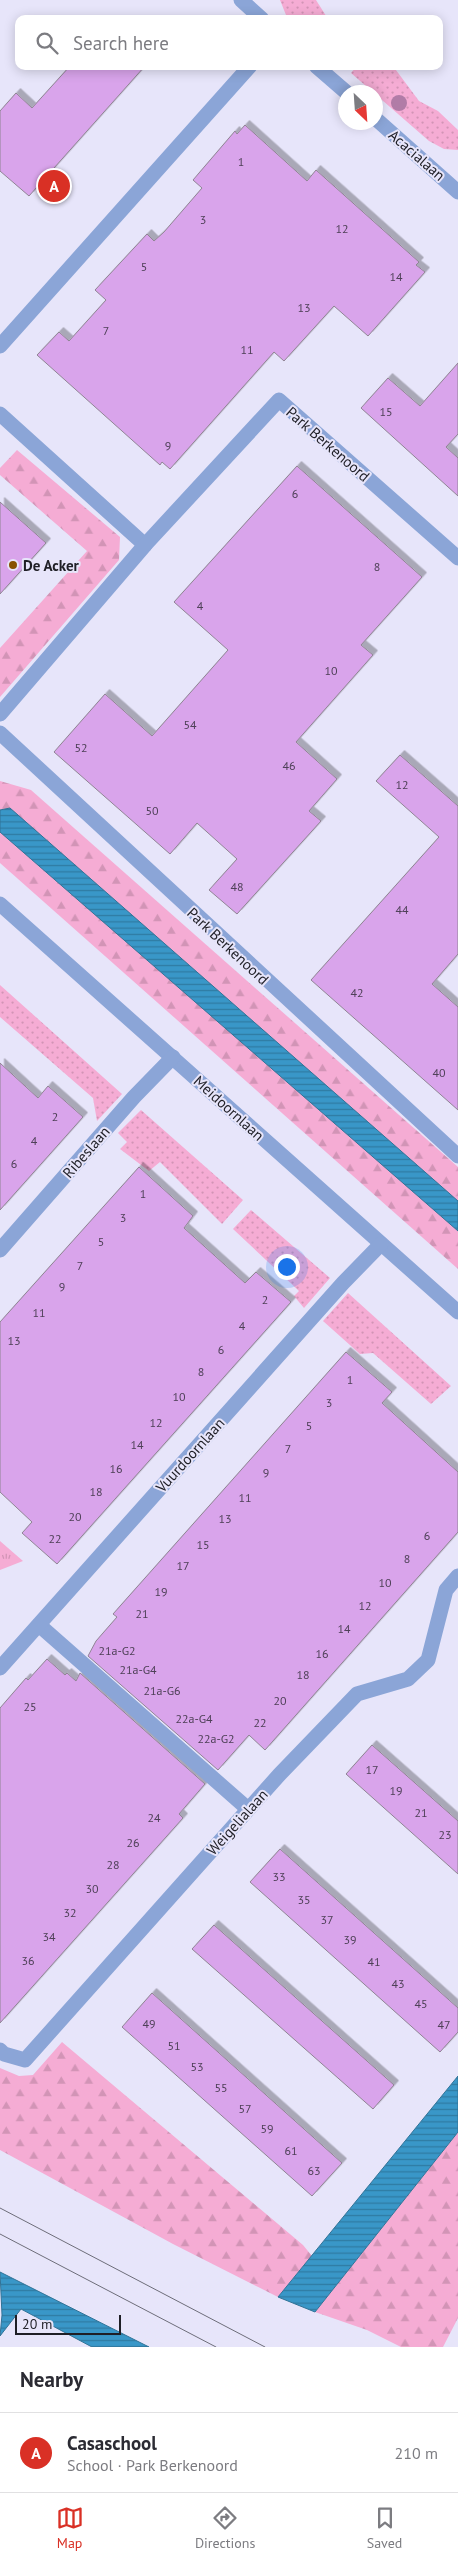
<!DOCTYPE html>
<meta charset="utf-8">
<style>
:root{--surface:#fff;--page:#f7f7f7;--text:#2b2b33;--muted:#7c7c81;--line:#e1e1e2;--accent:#d93025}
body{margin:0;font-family:"PT Sans",sans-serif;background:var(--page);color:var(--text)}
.compass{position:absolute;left:338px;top:85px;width:45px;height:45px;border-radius:50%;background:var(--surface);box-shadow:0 2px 12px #0003;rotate:155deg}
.scale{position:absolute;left:15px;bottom:12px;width:106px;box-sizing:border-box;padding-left:5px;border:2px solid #1f1f26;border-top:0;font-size:14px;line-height:18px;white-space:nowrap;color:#1f1f26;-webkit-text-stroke:4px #e7e5fa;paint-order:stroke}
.you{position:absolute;left:286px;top:1266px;width:18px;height:18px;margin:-12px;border:4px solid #fff;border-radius:50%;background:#1a73e8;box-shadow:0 0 0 8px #1a73e833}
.badge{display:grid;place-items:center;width:32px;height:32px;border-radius:50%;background:var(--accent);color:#fff;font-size:16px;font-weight:700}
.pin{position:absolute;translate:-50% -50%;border:2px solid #fff;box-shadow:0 1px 5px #0006}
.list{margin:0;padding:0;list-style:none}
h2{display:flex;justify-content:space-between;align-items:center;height:65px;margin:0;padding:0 20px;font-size:21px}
h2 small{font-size:16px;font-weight:400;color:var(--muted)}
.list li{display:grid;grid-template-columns:32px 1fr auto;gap:15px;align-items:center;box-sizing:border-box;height:80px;padding:0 20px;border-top:1px solid var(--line)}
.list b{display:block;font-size:19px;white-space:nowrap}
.list p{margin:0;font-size:16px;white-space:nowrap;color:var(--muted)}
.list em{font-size:16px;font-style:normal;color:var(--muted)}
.icon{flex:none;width:28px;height:28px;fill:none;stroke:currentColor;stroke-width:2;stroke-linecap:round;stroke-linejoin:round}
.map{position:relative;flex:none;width:458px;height:2347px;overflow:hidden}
.search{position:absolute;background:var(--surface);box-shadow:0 2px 12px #0003;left:15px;right:15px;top:15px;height:55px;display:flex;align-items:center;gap:12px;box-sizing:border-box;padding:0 18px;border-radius:10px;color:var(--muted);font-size:19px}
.sheet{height:145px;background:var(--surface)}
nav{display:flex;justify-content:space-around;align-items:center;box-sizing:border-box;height:70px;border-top:1px solid var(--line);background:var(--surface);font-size:14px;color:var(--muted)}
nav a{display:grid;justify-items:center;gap:2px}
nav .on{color:var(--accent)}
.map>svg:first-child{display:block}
.grass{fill:url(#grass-dots)}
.forest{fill:url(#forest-firs)}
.park{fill:url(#park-tufts)}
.water{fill:url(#water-rules);stroke:#317397}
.building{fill:#d9a4eb;stroke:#908494;filter:url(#shadow)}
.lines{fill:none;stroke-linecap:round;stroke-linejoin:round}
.minor{stroke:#8ba5d7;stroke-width:15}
.tram{stroke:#6d6d79;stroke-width:1}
.tree{fill:#b17ca7}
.poi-dot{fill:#885200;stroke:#e7e5fa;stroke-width:2}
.labels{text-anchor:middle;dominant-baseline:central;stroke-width:4;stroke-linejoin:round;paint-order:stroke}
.number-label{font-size:12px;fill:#4e4057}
.street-label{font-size:15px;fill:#1f1f26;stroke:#e7e5fa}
.poi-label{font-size:15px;font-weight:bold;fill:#1f1f26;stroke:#e7e5fa;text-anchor:start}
</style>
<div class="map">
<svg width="458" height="2347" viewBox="0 0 458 2347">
<defs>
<pattern id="grass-dots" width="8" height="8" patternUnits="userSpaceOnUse" patternTransform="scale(1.25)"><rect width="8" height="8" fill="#f5acd4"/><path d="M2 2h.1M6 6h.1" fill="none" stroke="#d294b6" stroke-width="1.8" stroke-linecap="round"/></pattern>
<pattern id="forest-firs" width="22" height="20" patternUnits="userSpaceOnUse" patternTransform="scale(1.25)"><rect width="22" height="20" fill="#f5acd4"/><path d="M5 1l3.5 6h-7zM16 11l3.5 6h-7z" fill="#d294b6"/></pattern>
<pattern id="park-tufts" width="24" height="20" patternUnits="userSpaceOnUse" patternTransform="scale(1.25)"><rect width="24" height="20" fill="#f5acd4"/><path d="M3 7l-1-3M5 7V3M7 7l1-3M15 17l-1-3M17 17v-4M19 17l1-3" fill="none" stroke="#d294b6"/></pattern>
<pattern id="water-rules" width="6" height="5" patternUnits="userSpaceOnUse" patternTransform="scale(1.25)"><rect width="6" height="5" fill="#3997c8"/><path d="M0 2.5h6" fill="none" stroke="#2f7ba2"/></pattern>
<filter id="shadow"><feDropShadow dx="4.5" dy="-4.5" stdDeviation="0" flood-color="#0004"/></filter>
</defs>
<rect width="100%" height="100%" fill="#e7e5fa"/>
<g class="grass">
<path d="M280,0H316L328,19H289L286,15Z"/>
<path d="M357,66H393L419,101L438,111L458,130V150L444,149L429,141L351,73Z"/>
<path d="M0,985L122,1094L97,1121L93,1098L0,1017Z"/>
<path d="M141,1110L243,1200L222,1224L160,1162L149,1171L120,1149L127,1142L118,1133Z"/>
<path d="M251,1210L330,1278L304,1308L294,1296L299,1291L233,1229Z"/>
<path d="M348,1293L451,1386L431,1404L373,1353L360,1354L323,1321Z"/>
</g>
<g class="forest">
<path d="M17,450L120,537L119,560L0,697V648L87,551L0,475V468Z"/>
<path d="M0,781L31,790L458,1167V1269L0,863Z"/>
<path d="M62,2042L303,2245L312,2256L278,2297L173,2244L0,2150V2068L19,2076L33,2075Z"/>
<path d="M458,2132V2318L443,2347H401L367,2330L315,2312Z"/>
</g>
<path class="park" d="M0,1541L23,1561L0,1570Z"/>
<g class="water">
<path d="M10,808L458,1201V1231L0,832V810Z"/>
<path d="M458,2076V2132L315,2312L278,2297Z"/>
<path d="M0,2272L149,2347H92L21,2309L0,2336L2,2315Z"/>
</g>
<g class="building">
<path d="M70,66H145L29,196L0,171V111L16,93L32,108Z"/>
<path d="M245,125L307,181L316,170L419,262L416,265L425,272L368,336L334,306L284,361L274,352L170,469L162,462L160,465L37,355L59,332L69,341L106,300L95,290L147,234L154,241L164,232L202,188L193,180L235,131L237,134Z"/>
<path d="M458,363V434L446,447L458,458V496L361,408L388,378L420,406Z"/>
<path d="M297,466L422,577L361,645L373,655L296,742L337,779L309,811L321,821L237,914L209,890L237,859L197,823L170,854L54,752L105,694L152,736L228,650L174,602Z"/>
<path d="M0,502L46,543L0,594Z"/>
<path d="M400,755L458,806V954L432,984L458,1007V1110L311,980L439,837L376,781Z"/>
<path d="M0,1063L38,1098L48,1086L83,1117L0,1210Z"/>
<path d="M139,1167L193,1216L184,1228L245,1283L256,1272L291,1302L57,1564L22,1533L32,1522L0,1492V1322Z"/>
<path d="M346,1352L392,1392L382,1403L458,1472V1532L265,1750L249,1735L218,1770L88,1656L96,1641L117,1617L113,1614Z"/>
<path d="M47,1659L65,1675L67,1673L76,1681L80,1673L205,1784L179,1814L183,1818L0,2023V1708L26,1678L28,1680Z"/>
<path d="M372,1745L458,1821V1874L346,1774Z"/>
<path d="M280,1849L458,2008V2032L440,2052L250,1882Z"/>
<path d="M214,1925L394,2085L373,2109L192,1949Z"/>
<path d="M152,1993L342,2163L312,2196L122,2027Z"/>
</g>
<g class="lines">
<g class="minor">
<path d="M241,0L262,19"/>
<path d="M316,66L346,92"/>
<path d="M376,119L458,192"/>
<path d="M0,346L250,66"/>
<path d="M0,414L145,545"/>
<path d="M0,714L145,545L279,400L458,558"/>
<path d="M0,733L458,1156"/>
<path d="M0,904L458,1312"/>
<path d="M0,1250L134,1097L173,1057"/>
<path d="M39,1625L248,1809"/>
<path d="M0,1668L343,1283L381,1244"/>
<path d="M0,2050L4,2054L25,2060L279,1775L357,1694L408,1679L428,1660L446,1590L458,1576"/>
</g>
<g class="tram">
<path d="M0,2208L265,2347"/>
<path d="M0,2234L216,2347"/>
</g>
</g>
<circle class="tree" cx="399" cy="103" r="8"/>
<circle class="poi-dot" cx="13" cy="565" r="5"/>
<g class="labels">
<g class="number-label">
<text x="241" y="161">1</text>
<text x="203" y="219">3</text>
<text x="342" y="228">12</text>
<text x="144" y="266">5</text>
<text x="396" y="276">14</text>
<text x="304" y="307">13</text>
<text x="106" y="330">7</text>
<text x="247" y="349">11</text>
<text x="386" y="411">15</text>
<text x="168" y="445">9</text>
<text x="295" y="493">6</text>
<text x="377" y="566">8</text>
<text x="200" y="605">4</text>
<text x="331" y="670">10</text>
<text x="190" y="724">54</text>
<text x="81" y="747">52</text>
<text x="289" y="765">46</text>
<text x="402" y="784">12</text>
<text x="152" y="810">50</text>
<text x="237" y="886">48</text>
<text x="402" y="909">44</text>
<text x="357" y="992">42</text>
<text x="439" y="1072">40</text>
<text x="55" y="1116">2</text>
<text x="34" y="1140">4</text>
<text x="14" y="1163">6</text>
<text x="143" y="1193">1</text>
<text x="123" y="1217">3</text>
<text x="101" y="1241">5</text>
<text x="80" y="1265">7</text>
<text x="62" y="1286">9</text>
<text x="265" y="1299">2</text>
<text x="39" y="1312">11</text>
<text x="242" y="1325">4</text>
<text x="14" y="1340">13</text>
<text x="221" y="1349">6</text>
<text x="201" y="1371">8</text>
<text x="350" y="1379">1</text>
<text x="179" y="1396">10</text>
<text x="329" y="1402">3</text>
<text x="156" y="1422">12</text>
<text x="309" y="1425">5</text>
<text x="137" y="1444">14</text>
<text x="288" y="1448">7</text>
<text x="116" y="1468">16</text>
<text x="266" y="1472">9</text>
<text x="96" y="1491">18</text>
<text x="245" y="1497">11</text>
<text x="75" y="1516">20</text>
<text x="225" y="1518">13</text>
<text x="427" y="1535">6</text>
<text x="55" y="1538">22</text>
<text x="203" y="1544">15</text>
<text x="407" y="1558">8</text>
<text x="183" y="1565">17</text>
<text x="385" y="1582">10</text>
<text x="161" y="1591">19</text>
<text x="365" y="1605">12</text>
<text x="142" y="1613">21</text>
<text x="344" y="1628">14</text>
<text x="117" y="1650">21a-G2</text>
<text x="322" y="1653">16</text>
<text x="138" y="1669">21a-G4</text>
<text x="303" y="1674">18</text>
<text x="162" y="1690">21a-G6</text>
<text x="280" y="1700">20</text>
<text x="30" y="1706">25</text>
<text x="194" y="1718">22a-G4</text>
<text x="260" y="1722">22</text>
<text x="216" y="1738">22a-G2</text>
<text x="372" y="1769">17</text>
<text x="396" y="1790">19</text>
<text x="421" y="1812">21</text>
<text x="154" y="1817">24</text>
<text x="445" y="1834">23</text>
<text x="133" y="1842">26</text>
<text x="113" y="1864">28</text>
<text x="279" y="1876">33</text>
<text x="92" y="1888">30</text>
<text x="304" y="1899">35</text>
<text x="70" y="1912">32</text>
<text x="327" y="1919">37</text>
<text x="49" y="1936">34</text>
<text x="350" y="1939">39</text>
<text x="28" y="1960">36</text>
<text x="374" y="1961">41</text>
<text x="398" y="1983">43</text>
<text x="421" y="2003">45</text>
<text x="149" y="2023">49</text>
<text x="444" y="2024">47</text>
<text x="174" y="2045">51</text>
<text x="197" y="2066">53</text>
<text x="221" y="2087">55</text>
<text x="245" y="2108">57</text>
<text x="267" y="2128">59</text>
<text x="291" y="2150">61</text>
<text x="314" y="2170">63</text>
</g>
<g class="street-label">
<text transform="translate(417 155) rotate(41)">Acacialaan</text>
<text transform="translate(328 444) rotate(41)">Park Berkenoord</text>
<text transform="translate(228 946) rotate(43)">Park Berkenoord</text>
<text transform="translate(229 1108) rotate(42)">Meidoornlaan</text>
<text transform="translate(86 1152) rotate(-49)">Ribeslaan</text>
<text transform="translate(190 1455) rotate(-48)">Vuurdoornlaan</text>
<text transform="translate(237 1822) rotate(-48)">Weigelialaan</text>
</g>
<g class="poi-label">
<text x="23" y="565">De Acker</text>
</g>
</g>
</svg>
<svg class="compass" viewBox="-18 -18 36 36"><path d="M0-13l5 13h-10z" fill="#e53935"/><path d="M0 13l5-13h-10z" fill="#7c7c81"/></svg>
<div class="scale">20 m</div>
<div class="you"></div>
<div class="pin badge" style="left:54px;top:186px">A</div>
<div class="search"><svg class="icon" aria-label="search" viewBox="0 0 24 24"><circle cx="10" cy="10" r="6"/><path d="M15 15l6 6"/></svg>Search here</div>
</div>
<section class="sheet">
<h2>Nearby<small></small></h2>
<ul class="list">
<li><span class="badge">A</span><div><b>Casaschool</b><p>School · Park Berkenoord</p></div><em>210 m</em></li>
</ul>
</section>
<nav>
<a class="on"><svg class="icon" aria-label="map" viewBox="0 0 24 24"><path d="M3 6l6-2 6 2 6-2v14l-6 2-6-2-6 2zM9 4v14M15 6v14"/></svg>Map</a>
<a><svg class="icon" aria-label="directions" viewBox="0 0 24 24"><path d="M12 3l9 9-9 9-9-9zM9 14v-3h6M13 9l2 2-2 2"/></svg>Directions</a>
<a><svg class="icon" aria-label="saved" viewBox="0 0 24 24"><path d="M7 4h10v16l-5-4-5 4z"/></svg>Saved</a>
</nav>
